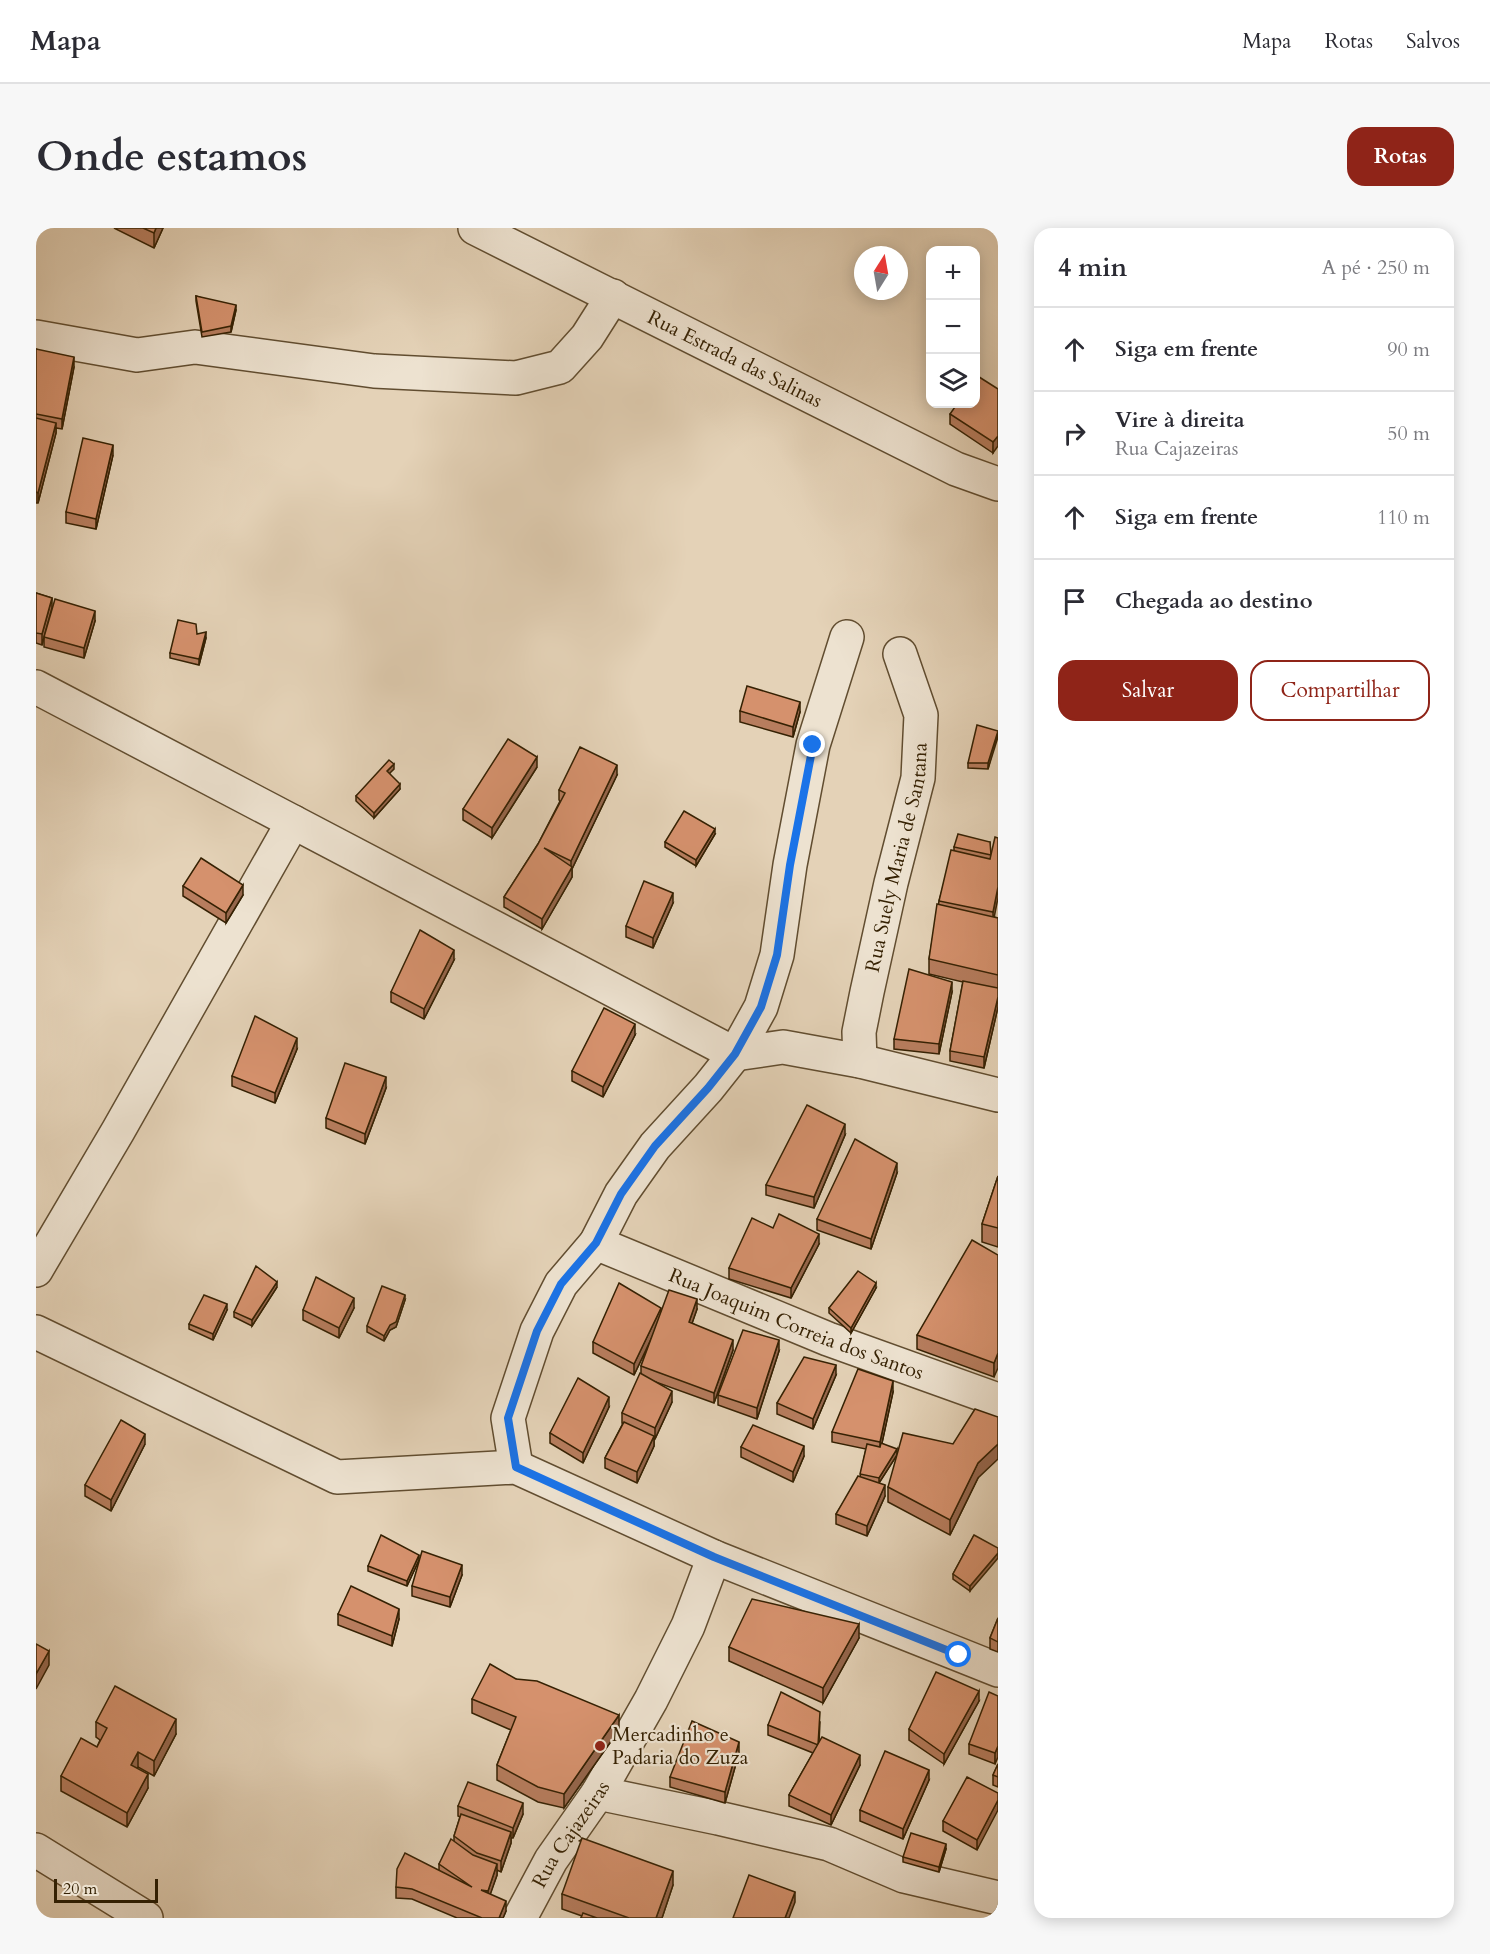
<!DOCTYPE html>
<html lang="pt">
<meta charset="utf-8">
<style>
:root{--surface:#fff;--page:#f7f7f7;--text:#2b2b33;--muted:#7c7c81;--line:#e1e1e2;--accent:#8f2418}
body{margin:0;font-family:Cardo,serif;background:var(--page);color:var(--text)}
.controls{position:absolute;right:18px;top:18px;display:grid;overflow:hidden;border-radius:12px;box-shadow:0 3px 15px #0003}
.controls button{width:54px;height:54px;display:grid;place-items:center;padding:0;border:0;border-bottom:2px solid var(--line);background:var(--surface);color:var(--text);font:30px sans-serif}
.compass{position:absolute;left:818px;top:18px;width:54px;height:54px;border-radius:50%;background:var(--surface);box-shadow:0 3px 15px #0003;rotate:11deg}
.scale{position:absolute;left:18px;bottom:15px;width:104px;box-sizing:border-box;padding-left:6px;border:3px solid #352103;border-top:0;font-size:16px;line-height:21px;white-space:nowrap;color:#352103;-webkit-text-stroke:4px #ede2d0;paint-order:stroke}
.stop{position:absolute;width:18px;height:18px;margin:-14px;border:4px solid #1a73e8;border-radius:50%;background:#fff}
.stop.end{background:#1a73e8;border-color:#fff;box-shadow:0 2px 6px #0008}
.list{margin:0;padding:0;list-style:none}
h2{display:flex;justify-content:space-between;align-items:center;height:78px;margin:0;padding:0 24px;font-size:26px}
h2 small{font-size:20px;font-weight:400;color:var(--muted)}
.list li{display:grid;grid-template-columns:39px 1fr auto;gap:18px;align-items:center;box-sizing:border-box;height:84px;padding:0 24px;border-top:2px solid var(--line)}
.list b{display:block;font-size:22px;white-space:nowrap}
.list p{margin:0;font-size:20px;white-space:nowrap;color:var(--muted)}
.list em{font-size:20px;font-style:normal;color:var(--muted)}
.actions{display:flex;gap:12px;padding:18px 24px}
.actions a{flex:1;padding:14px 0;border:2px solid var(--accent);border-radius:18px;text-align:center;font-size:21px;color:var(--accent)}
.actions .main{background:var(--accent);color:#fff}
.icon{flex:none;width:33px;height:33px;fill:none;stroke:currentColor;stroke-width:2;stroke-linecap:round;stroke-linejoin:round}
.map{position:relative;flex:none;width:962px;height:1690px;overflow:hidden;border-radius:18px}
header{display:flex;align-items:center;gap:36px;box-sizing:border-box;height:84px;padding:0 30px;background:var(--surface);border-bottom:2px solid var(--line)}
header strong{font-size:28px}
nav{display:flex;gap:33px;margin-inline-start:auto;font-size:21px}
.intro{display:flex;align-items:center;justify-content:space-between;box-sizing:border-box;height:144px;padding:0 36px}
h1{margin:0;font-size:42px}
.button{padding:15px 27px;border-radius:18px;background:var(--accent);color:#fff;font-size:21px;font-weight:700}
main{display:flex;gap:36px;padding:0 36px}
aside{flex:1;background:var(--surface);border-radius:18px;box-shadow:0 3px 15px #0003}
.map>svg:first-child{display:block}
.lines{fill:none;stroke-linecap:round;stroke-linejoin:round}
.minor-casing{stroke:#614d30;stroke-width:36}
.minor{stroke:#ede2d0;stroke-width:33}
.wall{fill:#b77d5e;stroke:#352103;stroke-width:1.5}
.shaded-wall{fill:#95664c;stroke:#352103;stroke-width:1.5}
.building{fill:#d5916d;stroke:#352103;stroke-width:1.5}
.route{stroke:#1a73e8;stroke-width:8}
.poi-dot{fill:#8f2418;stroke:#ede2d0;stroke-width:2}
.labels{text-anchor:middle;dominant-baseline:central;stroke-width:4.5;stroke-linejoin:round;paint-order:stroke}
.street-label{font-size:20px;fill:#352103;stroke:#ede2d0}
.poi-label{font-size:20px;fill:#352103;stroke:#ede2d0;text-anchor:start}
</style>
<header>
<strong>Mapa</strong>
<nav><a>Mapa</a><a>Rotas</a><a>Salvos</a></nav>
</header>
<div class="intro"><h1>Onde estamos</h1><a class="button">Rotas</a></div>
<main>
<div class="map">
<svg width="962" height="1690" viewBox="0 0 962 1690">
<rect width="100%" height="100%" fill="#e4d2b7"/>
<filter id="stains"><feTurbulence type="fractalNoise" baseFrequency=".00333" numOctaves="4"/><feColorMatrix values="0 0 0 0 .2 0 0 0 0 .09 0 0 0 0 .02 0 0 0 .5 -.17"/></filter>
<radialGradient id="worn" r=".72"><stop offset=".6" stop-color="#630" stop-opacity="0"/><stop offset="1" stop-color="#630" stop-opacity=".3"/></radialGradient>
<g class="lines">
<defs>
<g id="minor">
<path id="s1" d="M439,0L920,241L962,256"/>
<path d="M0,109L101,127L159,119L338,143L480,150L524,139L551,109L577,68"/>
<path d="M0,459L699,826L747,819L824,833L962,867"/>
<path id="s2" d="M824,833L823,804L831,764L855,655L882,550L885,487L864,426"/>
<path id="s3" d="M560,1015L792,1111L962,1172"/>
<path d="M0,1042L82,903L257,594"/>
<path d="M0,1104L301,1249L480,1239L678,1329L962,1442"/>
<path d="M480,1239L472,1190L501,1103L525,1056L560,1015L585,966L619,918L672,860L699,826L725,779L741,727L754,637L777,517L811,409"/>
<path d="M562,1565L682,1590L793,1616L868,1648L962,1670"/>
<path d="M0,1622L110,1690"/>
<path id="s4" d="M484,1690L515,1632L562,1565L615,1472L652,1398L678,1329"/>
</g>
</defs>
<use href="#minor" class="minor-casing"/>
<use href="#minor" class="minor"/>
</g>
<g class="wall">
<path d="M78,0H127L118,20Z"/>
<path d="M160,68L200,82L195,104L166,109L160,73Z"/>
<path d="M0,121L38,139L26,201L20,200V205L2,275H0Z"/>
<path d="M962,161L957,225L914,196V186Z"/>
<path d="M77,227L60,301L30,295V284Z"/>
<path d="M0,365L16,370L6,417L0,415Z"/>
<path d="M59,393L48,430L8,419V409Z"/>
<path d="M161,406L170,410L163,437L134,430V425Z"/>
<path d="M704,483L764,484L757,509L704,494Z"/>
<path d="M962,503L952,541L932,540V535Z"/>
<path d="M501,539L456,610L427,592V581Z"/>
<path d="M358,541L353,545L364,561L338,590L320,573V568Z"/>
<path d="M581,547L536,641V649L506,701L468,679V669L502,616L524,573L523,572V562Z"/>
<path d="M679,606L660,638L629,619V614Z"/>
<path d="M954,614L958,689L962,690V779L948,840L914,833V823L927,754L893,746V731L903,673L918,622V619Z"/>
<path d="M147,658L207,667L190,695L147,668Z"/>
<path d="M637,675L617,720L590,709V698Z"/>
<path d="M418,732L388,791L355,774V764Z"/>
<path d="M916,764L903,826L858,821V811Z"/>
<path d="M599,807L567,869L536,853V843Z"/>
<path d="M261,821L239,875L196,858V848Z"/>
<path d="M350,860L329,916L290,900V890Z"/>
<path d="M809,907L778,980L730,967V957Z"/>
<path d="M861,945L835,1021L781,1002V991Z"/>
<path d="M962,948V1019L946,1014V996Z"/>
<path d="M783,1016L755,1070L693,1051V1040Z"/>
<path d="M962,1027L958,1149L881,1121V1107Z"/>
<path d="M241,1059L216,1098L198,1089V1084Z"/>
<path d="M840,1060L815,1105L793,1085V1080Z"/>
<path d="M369,1072L360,1099L354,1102L348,1113L331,1104V1098Z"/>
<path d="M318,1080L303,1110L267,1092V1082Z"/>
<path d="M661,1081L656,1095L697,1122L678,1175L620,1154L636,1174L619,1211L618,1210V1218L601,1255L569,1240V1230L587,1195H586V1185L605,1146V1138L615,1112L598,1147L557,1125V1114L625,1083Z"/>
<path d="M191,1082L177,1112L153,1101V1096Z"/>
<path d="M743,1123L721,1191L682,1177V1167Z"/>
<path d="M800,1147L777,1201L741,1186V1175Z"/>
<path d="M857,1164L846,1215L861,1227L843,1255L849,1268L831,1308L800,1296V1286L824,1249L830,1221L796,1214V1204Z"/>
<path d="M573,1179L547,1235L514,1215V1205Z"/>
<path d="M109,1216L75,1283L49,1268V1257Z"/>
<path d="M917,1216L942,1250L914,1307L852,1274V1259Z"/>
<path d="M705,1219L768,1228L757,1254L705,1229Z"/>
<path d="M938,1307L934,1363L917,1351V1346Z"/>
<path d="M383,1332L371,1358L332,1343V1338Z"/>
<path d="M426,1347L414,1379L376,1368V1358Z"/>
<path d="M302,1386L363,1391L356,1418L302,1397Z"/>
<path d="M962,1390V1424L954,1421V1410Z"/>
<path d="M823,1410L787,1475L693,1433V1419Z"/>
<path d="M480,1451L583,1502L528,1580L502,1574L461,1552V1537L475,1502L436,1485V1471Z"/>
<path d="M962,1468L959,1536L933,1526V1516Z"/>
<path d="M943,1473L908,1536L873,1512V1501Z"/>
<path d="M60,1494L140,1506L118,1548L102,1539L101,1540L112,1560L91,1599L25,1563V1548L61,1519L64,1512L60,1509Z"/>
<path d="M784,1494L783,1515L824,1537L795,1597L753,1578V1567L777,1525L732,1507V1497Z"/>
<path d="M703,1525L689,1575L634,1559V1549Z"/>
<path d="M962,1536V1559L957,1557V1547Z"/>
<path d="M893,1552L867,1611L824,1593V1582Z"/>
<path d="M962,1565L941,1622L907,1603V1593Z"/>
<path d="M422,1578L487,1586L477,1610H475V1615L465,1644L461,1642V1647L454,1666L470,1683L467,1690H421L376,1671L360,1670V1659L403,1642V1636L418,1613V1608L424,1589L422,1588Z"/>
<path d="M910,1621L903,1644L867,1634V1629Z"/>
<path d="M637,1657L626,1690H545L546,1688L526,1681V1666Z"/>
</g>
<g class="shaded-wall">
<path d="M120,0H127L118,20V5Z"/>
<path d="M200,77V82L195,104V98Z"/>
<path d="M38,129V139L26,201V191Z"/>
<path d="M20,195V205L2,275V265Z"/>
<path d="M962,208V218L957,225V214Z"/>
<path d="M77,217V227L60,301V291Z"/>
<path d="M16,370V380L6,417V406Z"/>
<path d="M59,383V393L48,430V420Z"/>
<path d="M170,404V410L163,437V431Z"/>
<path d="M764,474V484L757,509V499Z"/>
<path d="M962,504V509L952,541V535Z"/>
<path d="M501,529V539L456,610V600Z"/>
<path d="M358,536V541L351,548V543Z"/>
<path d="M581,537V547L536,641V649L506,701V691L535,641V633Z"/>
<path d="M364,556V561L338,590V585Z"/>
<path d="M679,601V606L660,638V632Z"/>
<path d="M207,657V667L190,695V685Z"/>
<path d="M962,659V670L957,695V684Z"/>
<path d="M637,665V675L617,720V710Z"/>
<path d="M418,722V732L388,791V781Z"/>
<path d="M916,754V764L903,826V816Z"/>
<path d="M962,769V779L948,840V829Z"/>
<path d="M599,796V807L567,869V859Z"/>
<path d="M261,810V821L239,875V865Z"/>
<path d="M350,849V860L329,916V906Z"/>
<path d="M809,896V907L778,980V969Z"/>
<path d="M861,935V945L835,1021V1011Z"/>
<path d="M783,1006V1016L755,1070V1060Z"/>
<path d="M241,1054V1059L216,1098V1092Z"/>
<path d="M840,1055V1060L815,1105V1100Z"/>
<path d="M369,1067V1072L360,1099L354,1102L348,1113V1108Z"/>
<path d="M318,1070V1080L303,1110V1100Z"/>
<path d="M661,1071V1081L653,1104V1094Z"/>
<path d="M191,1076V1082L177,1112V1106Z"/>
<path d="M625,1080V1090L598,1147V1136Z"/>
<path d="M697,1112V1122L678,1175V1165Z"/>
<path d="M743,1112V1123L721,1191V1180Z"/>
<path d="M962,1125V1140L958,1149V1135Z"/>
<path d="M800,1137V1147L777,1201V1191Z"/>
<path d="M857,1153V1164L844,1224V1214Z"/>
<path d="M636,1163V1174L619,1211V1200Z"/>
<path d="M573,1169V1179L547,1235V1225Z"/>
<path d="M109,1206V1216L75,1283V1272Z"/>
<path d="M618,1208V1218L601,1255V1244Z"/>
<path d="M962,1216V1231L942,1250L914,1307V1292L942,1235Z"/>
<path d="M768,1218V1228L757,1254V1244Z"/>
<path d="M861,1221V1227L843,1255V1250Z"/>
<path d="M849,1257V1268L831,1308V1298Z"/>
<path d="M962,1325V1330L934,1363V1358Z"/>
<path d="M383,1327V1332L371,1358V1353Z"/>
<path d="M426,1337V1347L414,1379V1369Z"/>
<path d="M363,1381V1391L356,1418V1408Z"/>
<path d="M823,1396V1410L787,1475V1460Z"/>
<path d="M13,1423V1437L0,1461V1446Z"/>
<path d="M943,1463V1473L908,1536V1526Z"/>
<path d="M583,1487V1502L528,1580V1566Z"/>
<path d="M140,1491V1506L118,1548V1533Z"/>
<path d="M703,1514V1525L689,1575V1564Z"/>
<path d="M962,1518V1529L959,1536V1525Z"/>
<path d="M102,1524V1539L95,1551V1537Z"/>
<path d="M824,1527V1537L795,1597V1587Z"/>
<path d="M893,1542V1552L867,1611V1601Z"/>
<path d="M112,1546V1560L91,1599V1585Z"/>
<path d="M962,1572V1582L941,1622V1612Z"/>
<path d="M487,1575V1586L477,1610V1600Z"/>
<path d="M475,1604V1615L465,1644V1633Z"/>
<path d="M910,1616V1621L903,1644V1639Z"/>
<path d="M461,1636V1647L452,1673V1663Z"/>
<path d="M637,1643V1657L626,1690H620Z"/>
<path d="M759,1664V1674L753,1690H749Z"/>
<path d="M470,1673V1683L467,1690H463Z"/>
</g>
<g class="building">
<path d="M107,0H120L118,5Z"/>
<path d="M160,68L200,77L195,98L166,104Z"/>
<path d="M0,121L38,129L26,191L0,186Z"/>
<path d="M940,147L962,161V208L957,214L914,186L921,176H939V148Z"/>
<path d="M0,190L20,195L2,265L0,264Z"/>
<path d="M47,210L77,217L60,291L30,284Z"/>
<path d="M0,365L16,370L6,406L0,405Z"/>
<path d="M19,371L59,383L48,420L8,409Z"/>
<path d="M142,392L160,396L161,406L170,404L163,431L134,425Z"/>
<path d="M711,458L764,474L757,499L704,483Z"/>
<path d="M941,497L962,503L952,535H932Z"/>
<path d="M472,511L501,529L456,600L427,581Z"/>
<path d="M544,519L581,537L535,633L508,620L536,639L506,691L468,669L502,616L529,565L523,562Z"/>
<path d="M353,532L358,536L351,543L364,556L338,585L320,568Z"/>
<path d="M648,583L679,601L660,632L629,614Z"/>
<path d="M922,606L954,614L955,627L918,619Z"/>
<path d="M959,609L962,610V659L957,684L903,673L915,622L954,631Z"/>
<path d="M165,630L207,657L190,685L147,658Z"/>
<path d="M608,653L637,665L617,710L590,698Z"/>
<path d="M901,676L962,690V747L893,731Z"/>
<path d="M384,702L418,722L388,781L355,764Z"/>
<path d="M873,741L916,754L903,816L858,811Z"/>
<path d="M927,753L962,760V769L948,829L914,823Z"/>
<path d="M568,780L599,796L567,859L536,843Z"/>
<path d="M219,788L261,810L239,865L196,848Z"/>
<path d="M309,835L350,849L329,906L290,890Z"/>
<path d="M771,877L809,896L778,969L730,957Z"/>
<path d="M819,911L861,935L835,1011L781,991Z"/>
<path d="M962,948V1000L946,996Z"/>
<path d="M743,986L783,1006L755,1060L693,1040L716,990L737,1000Z"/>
<path d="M936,1012L962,1027V1125L958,1135L881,1107Z"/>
<path d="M220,1038L241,1054L216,1092L198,1084Z"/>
<path d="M822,1043L840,1055L815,1100L793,1080Z"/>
<path d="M280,1049L318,1070L303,1100L267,1082Z"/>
<path d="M583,1055L625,1080L598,1136L557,1114Z"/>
<path d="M346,1058L369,1067L360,1094L354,1097L348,1108L331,1098Z"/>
<path d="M633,1062L661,1071L653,1094L697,1112L678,1165L605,1138Z"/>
<path d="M168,1067L191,1076L177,1106L153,1096Z"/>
<path d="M707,1102L743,1112L721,1180L682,1167Z"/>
<path d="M768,1129L800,1137L777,1191L741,1175Z"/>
<path d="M822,1141L857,1153L844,1214L796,1204Z"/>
<path d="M604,1145L636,1163L619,1200L586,1185Z"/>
<path d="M542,1150L573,1169L547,1225L514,1205Z"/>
<path d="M939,1181L962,1189V1216L942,1235L914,1292L852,1259L867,1205L917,1216Z"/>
<path d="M85,1192L109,1206L75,1272L49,1257Z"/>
<path d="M588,1194L618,1208L601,1244L569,1230Z"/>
<path d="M717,1197L768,1218L757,1244L705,1219Z"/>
<path d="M845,1215L861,1221L843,1250L824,1246L831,1216L844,1219Z"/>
<path d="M822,1248L849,1257L831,1298L800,1286Z"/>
<path d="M345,1307L383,1327L371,1353L332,1338Z"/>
<path d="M938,1307L962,1320V1325L934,1358L917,1346Z"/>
<path d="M386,1323L426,1337L414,1369L376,1358Z"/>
<path d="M315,1358L363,1381L356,1408L302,1386Z"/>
<path d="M716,1371L823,1396L787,1460L693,1419Z"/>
<path d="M962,1390V1414L954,1410Z"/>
<path d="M0,1416L13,1423L0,1446Z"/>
<path d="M454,1436L480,1451L501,1453L583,1487L528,1566L502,1559L461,1537L480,1489L436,1471Z"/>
<path d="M900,1444L943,1463L908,1526L873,1501Z"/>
<path d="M79,1458L140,1491L118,1533L102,1524L95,1537L112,1546L91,1585L25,1548L45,1510L61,1519L71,1500L60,1494Z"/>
<path d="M745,1464L784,1484L782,1517L732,1497Z"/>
<path d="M953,1464L962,1468V1518L959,1525L933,1516Z"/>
<path d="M656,1493L703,1514L689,1564L634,1549Z"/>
<path d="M786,1509L824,1527L795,1587L753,1567Z"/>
<path d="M849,1523L893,1542L867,1601L824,1582Z"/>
<path d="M962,1536V1549L957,1547Z"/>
<path d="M931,1549L962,1565V1572L941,1612L907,1593Z"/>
<path d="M432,1554L487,1575L477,1600L422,1578Z"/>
<path d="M425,1586L475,1604L465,1633L441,1625L418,1608Z"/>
<path d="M875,1605L910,1616L903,1639L867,1629Z"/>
<path d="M546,1610L637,1643L620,1690H593L526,1666Z"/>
<path d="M415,1611L437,1627L461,1636L452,1663L445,1662L470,1673L463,1690H446L376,1661L360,1659L361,1641L369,1625L436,1659L403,1636Z"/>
<path d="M713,1647L759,1664L749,1690H697Z"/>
<path d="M547,1685L561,1690H545Z"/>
</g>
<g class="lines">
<path class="route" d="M777,517L754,637L741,727L725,779L699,826L672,860L619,918L585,966L560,1015L525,1056L501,1103L472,1190L480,1239L678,1329L923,1427"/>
</g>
<circle class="poi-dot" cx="564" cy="1518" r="6"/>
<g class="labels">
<g class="street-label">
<text stroke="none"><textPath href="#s1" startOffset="291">Rua Estrada das Salinas</textPath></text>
<text stroke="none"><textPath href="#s2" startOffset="208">Rua Suely Maria de Santana</textPath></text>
<text stroke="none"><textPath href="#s3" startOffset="216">Rua Joaquim Correia dos Santos</textPath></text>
<text stroke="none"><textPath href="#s4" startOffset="98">Rua Cajazeiras</textPath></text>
</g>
<g class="poi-label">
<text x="576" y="1506">Mercadinho e<tspan x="576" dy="23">Padaria do Zuza</tspan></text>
</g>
</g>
<rect width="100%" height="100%" filter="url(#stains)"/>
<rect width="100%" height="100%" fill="url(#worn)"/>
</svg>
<div class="controls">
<button>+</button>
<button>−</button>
<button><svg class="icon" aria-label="layers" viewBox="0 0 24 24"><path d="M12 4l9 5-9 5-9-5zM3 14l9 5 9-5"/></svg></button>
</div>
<svg class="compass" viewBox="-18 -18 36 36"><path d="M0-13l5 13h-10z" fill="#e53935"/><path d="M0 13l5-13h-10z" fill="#7c7c81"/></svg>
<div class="scale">20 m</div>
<div class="stop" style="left:923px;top:1427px"></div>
<div class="stop end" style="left:777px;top:517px"></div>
</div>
<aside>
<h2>4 min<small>A pé · 250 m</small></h2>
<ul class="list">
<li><svg class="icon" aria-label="ahead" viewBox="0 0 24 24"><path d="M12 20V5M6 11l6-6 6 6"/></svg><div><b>Siga em frente</b></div><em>90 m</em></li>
<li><svg class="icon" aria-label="right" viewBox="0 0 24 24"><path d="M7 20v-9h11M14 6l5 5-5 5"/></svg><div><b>Vire à direita</b><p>Rua Cajazeiras</p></div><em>50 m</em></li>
<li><svg class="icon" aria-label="ahead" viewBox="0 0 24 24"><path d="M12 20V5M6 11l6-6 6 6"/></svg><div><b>Siga em frente</b></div><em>110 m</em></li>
<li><svg class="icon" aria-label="arrive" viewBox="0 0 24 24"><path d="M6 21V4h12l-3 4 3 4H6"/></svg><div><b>Chegada ao destino</b></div></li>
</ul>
<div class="actions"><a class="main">Salvar</a><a>Compartilhar</a></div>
</aside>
</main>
